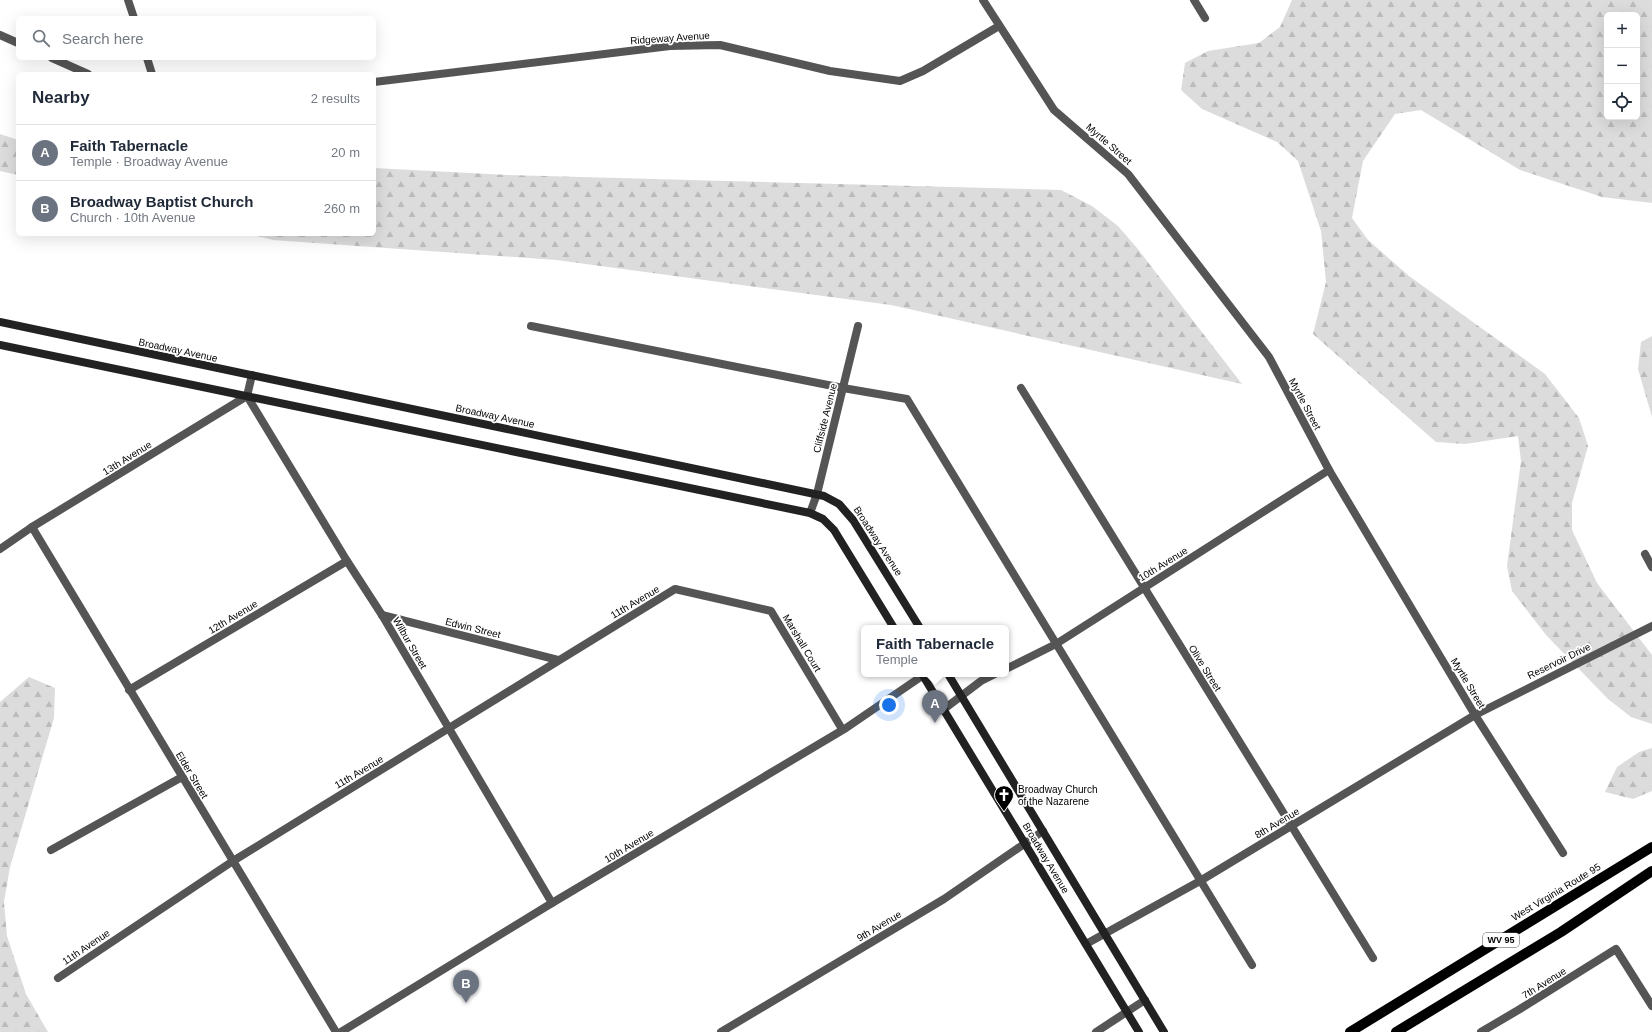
<!DOCTYPE html>
<meta charset="utf-8">
<style>
:root{--surface:#fff;--page:#f2f2f3;--text:#1f2937;--muted:#747a83;--line:#e0e1e3;--accent:#db2777}
body{margin:0;font-family:Helvetica,sans-serif;background:var(--page);color:var(--text)}
.controls{position:absolute;right:12px;top:12px;display:grid;overflow:hidden;border-radius:6px;box-shadow:0 4px 16px #0002}
.controls button{width:36px;height:36px;display:grid;place-items:center;padding:0;border:0;border-bottom:1px solid var(--line);background:var(--surface);color:var(--text);font:20px sans-serif}
.you{position:absolute;left:889px;top:705px;width:14px;height:14px;margin:-10px;border:3px solid #fff;border-radius:50%;background:#1a73e8;box-shadow:0 0 0 6px #1a73e833}
.badge{display:grid;place-items:center;width:26px;height:26px;border-radius:50%;background:var(--accent);color:#fff;font-size:13px;font-weight:700}
.pin{position:absolute;translate:-50% -33px;filter:drop-shadow(0 1px 2px #0008)}
.pin::after{content:'';position:absolute;top:21px;width:14px;height:12px;background:inherit;clip-path:polygon(0 0,100% 0,50% 100%)}
.popup{position:absolute;left:861px;top:625px;width:148px;height:52px;box-sizing:border-box;display:grid;place-content:center;border-radius:6px;background:var(--surface);filter:drop-shadow(0 1px 3px #0005);font-size:13px;white-space:nowrap;color:var(--muted)}
.popup b{font-size:15px;color:var(--text)}
.popup::after{content:'';position:absolute;left:50%;top:100%;margin-left:-8px;border:8px solid transparent;border-top-color:var(--surface)}
.list{margin:0;padding:0;list-style:none}
h2{display:flex;justify-content:space-between;align-items:center;height:52px;margin:0;padding:0 16px;font-size:17px}
h2 small{font-size:13px;font-weight:400;color:var(--muted)}
.list li{display:grid;grid-template-columns:26px 1fr auto;gap:12px;align-items:center;box-sizing:border-box;height:56px;padding:0 16px;border-top:1px solid var(--line)}
.list b{display:block;font-size:15px;white-space:nowrap}
.list p{margin:0;font-size:13px;white-space:nowrap;color:var(--muted)}
.list em{font-size:13px;font-style:normal;color:var(--muted)}
.icon{flex:none;width:22px;height:22px;fill:none;stroke:currentColor;stroke-width:2;stroke-linecap:round;stroke-linejoin:round}
.map{position:relative;flex:none;width:1652px;height:1032px;overflow:hidden}
.search{position:absolute;background:var(--surface);box-shadow:0 4px 16px #0002;left:16px;top:16px;width:360px;height:44px;display:flex;align-items:center;gap:10px;box-sizing:border-box;padding:0 14px;border-radius:6px;color:var(--muted);font-size:15px}
.panel{position:absolute;background:var(--surface);box-shadow:0 4px 16px #0002;left:16px;top:72px;width:360px;height:164px;border-radius:6px}
.map>svg:first-child{display:block}
.forest{fill:url(#forest-firs);fill-rule:evenodd}
.lines{fill:none;stroke-linecap:round;stroke-linejoin:round}
.street{stroke:#555;stroke-width:8}
.secondary{stroke:#222;stroke-width:8}
.primary{stroke:#000;stroke-width:10}
.labels{text-anchor:middle;dominant-baseline:central;stroke-width:3.5;stroke-linejoin:round;paint-order:stroke}
.shield{fill:#fff;stroke:#4c4c4c;stroke-width:1}
.shield-label{font-size:9px;font-weight:bold;fill:#000}
.street-label{font-size:10px;fill:#000;stroke:#fff}
.poi-label{font-size:10px;fill:#000;stroke:#fff;text-anchor:start}
</style>
<div class="map">
<svg width="1652" height="1032" viewBox="0 0 1652 1032">
<defs>
<pattern id="forest-firs" width="22" height="20" patternUnits="userSpaceOnUse"><rect width="22" height="20" fill="#dcdcdc"/><path d="M5 1l3.5 6h-7zM16 11l3.5 6h-7z" fill="#bbb"/></pattern>
</defs>
<rect width="100%" height="100%" fill="#fff"/>
<g class="forest">
<path d="M1292,0H1652V203L1602,197L1520,170L1421,110L1395,114L1363,161L1352,218L1368,240L1409,276L1545,374L1579,418L1588,446L1572,503V530L1597,583L1652,655V724L1631,717L1608,699L1546,635L1512,591L1507,566L1521,461L1518,436L1465,444L1436,442L1313,334L1326,282L1321,231L1298,161L1277,142L1202,109L1181,90L1185,63L1208,51L1259,43L1280,27ZM1607,15H1637V117H1607Z"/>
<path d="M0,134L18,140V175L0,171Z"/>
<path d="M374,168L508,175L1061,190L1092,206L1118,226L1137,248L1242,384L891,305L556,260L273,240L250,234H374Z"/>
<path d="M1652,336V417L1638,369L1641,342Z"/>
<path d="M29,677L55,688L54,718L10,867L4,902L7,936L26,994L48,1032H0V702Z"/>
<path d="M1652,748V791L1633,799L1605,792L1617,767L1639,752Z"/>
</g>
<g class="lines">
<g class="street">
<path d="M128,0L134,18"/>
<path d="M983,0L1054,110L1128,174L1269,357L1329,470L1475,715L1563,853"/>
<path d="M1194,0L1205,18"/>
<path d="M0,35L18,43"/>
<path d="M52,58L88,74"/>
<path d="M147,58L152,74"/>
<path d="M374,82L670,46L720,45L830,71L900,81L923,71L999,26"/>
<path d="M531,326L843,388L907,399L1252,965"/>
<path d="M1021,388L1373,958"/>
<path d="M247,396L347,561L382,615L552,903"/>
<path d="M810,513L817,494L858,326"/>
<path d="M32,527L336,1032"/>
<path d="M0,549L32,527L247,396L252,375"/>
<path d="M1645,554L1652,567"/>
<path d="M382,615L558,660"/>
<path d="M1006,669L1056,644L1329,470"/>
<path d="M129,690L347,561"/>
<path d="M944,709L981,681L995,674"/>
<path d="M51,850L182,777"/>
<path d="M1086,944L1200,881L1475,715L1652,626"/>
<path d="M58,978L233,861L675,589L771,611L842,729"/>
<path d="M341,1032L552,903L846,728L925,674"/>
<path d="M721,1032L944,899L1043,831"/>
<path d="M1096,1032L1145,1000"/>
<path d="M1481,1032L1520,1009L1616,949L1652,1006"/>
</g>
<g class="secondary">
<path d="M0,322L824,496L839,504L853,520L920,628"/>
<path d="M0,345L810,513L823,519L834,530L894,628"/>
<path d="M922,674L1139,1032"/>
<path d="M948,674L1164,1032"/>
</g>
<g class="primary">
<path d="M1350,1032L1652,847"/>
<path d="M1396,1032L1561,932L1652,871"/>
</g>
</g>
<defs>
<symbol id="church-pin" viewBox="-11 -11 22 30"><path d="M0 17L-7.5 6A9.5 9.5 0 1 1 7.5 6Z" fill="#000" stroke="#fff"/><path d="M-1.2-6h2.4v3.5h3.3v2.4h-3.3V6h-2.4V-.1h-3.3v-2.4h3.3Z" fill="#fff"/></symbol>
</defs>
<g fill-rule="evenodd">
<use href="#church-pin" x="993" y="784" width="22" height="30"/>
</g>
<g class="labels">
<rect class="shield" x="1483" y="933" width="36" height="14" rx="3"/>
<g class="shield-label">
<text x="1501" y="940">WV 95</text>
</g>
<g class="street-label">
<text transform="translate(670 38) rotate(-4)">Ridgeway Avenue</text>
<text transform="translate(1109 144) rotate(41)">Myrtle Street</text>
<text transform="translate(178 350) rotate(12)">Broadway Avenue</text>
<text transform="translate(1305 404) rotate(62)">Myrtle Street</text>
<text transform="translate(495 416) rotate(12)">Broadway Avenue</text>
<text transform="translate(825 418) rotate(-76)">Cliffside Avenue</text>
<text transform="translate(127 458) rotate(-32)">13th Avenue</text>
<text transform="translate(878 541) rotate(57)">Broadway Avenue</text>
<text transform="translate(1163 564) rotate(-32)">10th Avenue</text>
<text transform="translate(635 602) rotate(-31)">11th Avenue</text>
<text transform="translate(233 617) rotate(-31)">12th Avenue</text>
<text transform="translate(473 628) rotate(14)">Edwin Street</text>
<text transform="translate(410 643) rotate(60)">Wilbur Street</text>
<text transform="translate(802 643) rotate(59)">Marshall Court</text>
<text transform="translate(1559 661) rotate(-26)">Reservoir Drive</text>
<text transform="translate(1205 668) rotate(58)">Olive Street</text>
<text transform="translate(1468 683) rotate(59)">Myrtle Street</text>
<text transform="translate(359 772) rotate(-31)">11th Avenue</text>
<text transform="translate(192 775) rotate(59)">Elder Street</text>
<text transform="translate(1277 823) rotate(-31)">8th Avenue</text>
<text transform="translate(629 846) rotate(-31)">10th Avenue</text>
<text transform="translate(1046 858) rotate(59)">Broadway Avenue</text>
<text transform="translate(1556 892) rotate(-31)">West Virginia Route 95</text>
<text transform="translate(879 926) rotate(-31)">9th Avenue</text>
<text transform="translate(86 947) rotate(-34)">11th Avenue</text>
<text transform="translate(1544 983) rotate(-32)">7th Avenue</text>
</g>
<g class="poi-label">
<text x="1018" y="789">Broadway Church<tspan x="1018" dy="12">of the Nazarene</tspan></text>
</g>
</g>
</svg>
<div class="controls">
<button>+</button>
<button>−</button>
<button><svg class="icon" aria-label="locate" viewBox="0 0 24 24"><circle cx="12" cy="12" r="6"/><path d="M12 2v4M12 18v4M2 12h4M18 12h4"/></svg></button>
</div>
<div class="you"></div>
<div class="pin badge" style="left:935px;top:723px;background:#6b7280">A</div>
<div class="popup"><b>Faith Tabernacle</b>Temple</div>
<div class="pin badge" style="left:466px;top:1003px;background:#6b7280">B</div>
<div class="search"><svg class="icon" aria-label="search" viewBox="0 0 24 24"><circle cx="10" cy="10" r="6"/><path d="M15 15l6 6"/></svg>Search here</div>
<section class="panel">
<h2>Nearby<small>2 results</small></h2>
<ul class="list">
<li><span class="badge" style="background:#6b7280">A</span><div><b>Faith Tabernacle</b><p>Temple · Broadway Avenue</p></div><em>20 m</em></li>
<li><span class="badge" style="background:#6b7280">B</span><div><b>Broadway Baptist Church</b><p>Church · 10th Avenue</p></div><em>260 m</em></li>
</ul>
</section>
</div>
